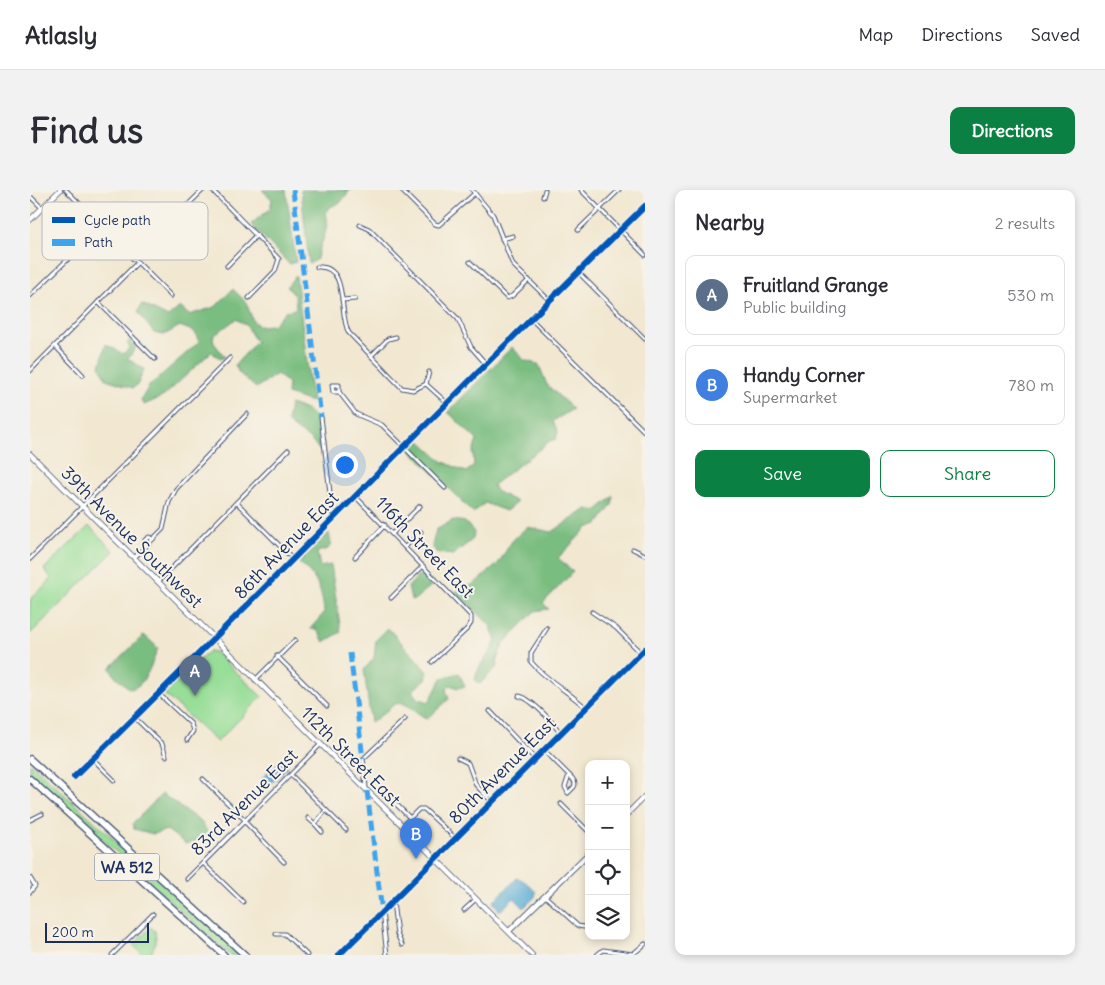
<!DOCTYPE html>
<meta charset="utf-8">
<style>
:root{--surface:#fff;--page:#f2f2f3;--text:#2b2b33;--muted:#7c7c81;--line:#e1e1e2;--accent:#0b8043}
body{margin:0;font-family:Delius,sans-serif;background:var(--page);color:var(--text)}
.controls{position:absolute;right:15px;bottom:15px;display:grid;overflow:hidden;border-radius:10px;box-shadow:0 2px 8px #0003}
.controls button{width:45px;height:45px;display:grid;place-items:center;padding:0;border:0;border-bottom:1px solid var(--line);background:var(--surface);color:var(--text);font:25px sans-serif}
.scale{position:absolute;left:15px;bottom:12px;width:104px;box-sizing:border-box;padding-left:5px;border:2px solid #1b2f5e;border-top:0;font-size:14px;line-height:18px;white-space:nowrap;color:#1b2f5e;-webkit-text-stroke:4px #f7f3e8;paint-order:stroke}
.you{position:absolute;left:314px;top:274px;width:18px;height:18px;margin:-12px;border:4px solid #fff;border-radius:50%;background:#1a73e8;box-shadow:0 0 0 8px #1a73e833}
.badge{display:grid;place-items:center;width:32px;height:32px;border-radius:50%;background:var(--accent);color:#fff;font-size:16px;font-weight:700}
.pin{position:absolute;translate:-50% -41px;filter:drop-shadow(0 1px 2px #0008)}
.pin::after{content:'';position:absolute;top:26px;width:18px;height:15px;background:inherit;clip-path:polygon(0 0,100% 0,50% 100%)}
.list{margin:0;padding:0;list-style:none}
h2{display:flex;justify-content:space-between;align-items:center;height:65px;margin:0;padding:0 20px;font-size:21px}
h2 small{font-size:16px;font-weight:400;color:var(--muted)}
.list li{display:grid;grid-template-columns:32px 1fr auto;gap:15px;align-items:center;box-sizing:border-box;height:80px;margin:0 10px 10px;padding:0 10px;border:1px solid var(--line);border-radius:10px}
.list b{display:block;font-size:19px;white-space:nowrap}
.list p{margin:0;font-size:16px;white-space:nowrap;color:var(--muted)}
.list em{font-size:16px;font-style:normal;color:var(--muted)}
.actions{display:flex;gap:10px;padding:15px 20px}
.actions a{flex:1;padding:11px 0;border:1px solid var(--accent);border-radius:10px;text-align:center;font-size:18px;color:var(--accent)}
.actions .main{background:var(--accent);color:#fff}
.icon{flex:none;width:28px;height:28px;fill:none;stroke:currentColor;stroke-width:2;stroke-linecap:round;stroke-linejoin:round}
.map{position:relative;flex:none;width:615px;height:765px;overflow:hidden;border-radius:10px}
header{display:flex;align-items:center;gap:30px;box-sizing:border-box;height:70px;padding:0 25px;background:var(--surface);border-bottom:1px solid var(--line)}
header strong{font-size:24px}
nav{display:flex;gap:28px;margin-inline-start:auto;font-size:18px}
.intro{display:flex;align-items:center;justify-content:space-between;box-sizing:border-box;height:120px;padding:0 30px}
h1{margin:0;font-size:35px}
.button{padding:12px 22px;border-radius:10px;background:var(--accent);color:#fff;font-size:18px;font-weight:700}
main{display:flex;gap:30px;padding:0 30px}
aside{flex:1;background:var(--surface);border-radius:10px;box-shadow:0 2px 8px #0003}
.map>svg:first-child{display:block}
.green{fill:#98de98;stroke:#5a867b}
.forest{fill:#7abd80;stroke:#4a766f}
.water{fill:#59acd4;stroke:#3a6e99}
.lines{fill:none;stroke-linecap:round;stroke-linejoin:round}
.street-casing{stroke:#3b4b6f;stroke-width:5}
.secondary-casing{stroke:#3b4b6f;stroke-width:6}
.highway-casing{stroke:#3b4b6f;stroke-width:8}
.street{stroke:#fff;stroke-width:3}
.secondary{stroke:#fff;stroke-width:4.5}
.highway{stroke:#fff;stroke-width:5.5}
.quiet{stroke:#3da3ed;stroke-width:5;stroke-dasharray:10 5;stroke-linecap:butt}
.cycleway-casing{stroke:#f7f3e8;stroke-width:9}
.cycleway{stroke:#0057b8;stroke-width:6}
.labels{text-anchor:middle;dominant-baseline:central;stroke-width:4;stroke-linejoin:round;paint-order:stroke}
.shield{fill:#f7f3e8;stroke:#5d6a87;stroke-width:1}
.shield-label{font-size:16px;font-weight:bold;fill:#1b2f5e}
.street-label{font-size:18px;fill:#1b2f5e;stroke:#f7f3e8}
.key{fill:#f7f3e8;stroke:#b5b8bf;stroke-width:1}
.key-label{font-size:14px;fill:#1b2f5e}
</style>
<header>
<strong>Atlasly</strong>
<nav><a>Map</a><a>Directions</a><a>Saved</a></nav>
</header>
<div class="intro"><h1>Find us</h1><a class="button">Directions</a></div>
<main>
<div class="map">
<svg width="615" height="765" viewBox="0 0 615 765">
<rect width="100%" height="100%" fill="#f7f3e8"/>
<filter id="ink" filterUnits="userSpaceOnUse"><feTurbulence type="fractalNoise" baseFrequency=".02" numOctaves="2"/><feDisplacementMap in="SourceGraphic" scale="10" xChannelSelector="R" yChannelSelector="G"/><feConvolveMatrix kernelMatrix="1 2 1 2 8 2 1 2 1" color-interpolation-filters="sRGB"/></filter>
<filter id="wash" filterUnits="userSpaceOnUse"><feTurbulence type="fractalNoise" baseFrequency=".0096" numOctaves="4" result="noise"/><feDisplacementMap in="SourceGraphic" scale="20" xChannelSelector="R" yChannelSelector="G"/><feGaussianBlur stdDeviation="1.12" result="paint"/><feColorMatrix in="noise" values="0 0 0 0 0 0 0 0 0 0 0 0 0 0 0 0 0 1.4 0 .05"/><feComposite in="paint" operator="in"/></filter>
<g filter="url(#wash)">
<rect width="100%" height="100%" fill="#f2e8d1"/>
<g class="green">
<path d="M59,336L84,361L0,444V409L22,389L14,379Z"/>
<path d="M179,461L185,462L232,507L187,552L134,504Z"/>
<path d="M0,573L211,765H200L8,591L0,584Z"/>
<path d="M121,737L125,741L126,749L121,765H113L103,755Z"/>
</g>
<g class="forest">
<path d="M232,0H256L266,72L259,74L221,34L240,19L242,9Z"/>
<path d="M271,0H320L311,12L298,18L296,24C301,37 289,55 287,69L279,74Z"/>
<path d="M266,86L282,212L257,204L258,193L247,184L226,198L209,183L205,175L226,152L216,135L206,129L183,146L184,153L195,167L191,169L181,162L134,206L114,215L111,210L119,196L169,152L165,142L150,136L134,145L124,143L108,122L112,114L138,127L150,117L159,125L185,117L203,99L216,112L223,131L229,136L243,135L255,121L266,119L265,106L257,96Z"/>
<path d="M100,150L106,157L98,169L114,179L108,194L103,198L76,189L70,176L76,154L93,164L100,157L97,153Z"/>
<path d="M482,157L494,170L509,175L517,195L543,219L523,231L528,242L526,249L520,251L463,295L466,301L487,312L476,321L455,313L443,323L380,260L390,251L412,271L436,282L444,276L443,262L447,250L418,222Z"/>
<path d="M260,214C293,225 287,229 290,261C280,246 270,244 257,232Z"/>
<path d="M584,306L582,315L568,334L557,338L528,368L543,382L513,413L519,419L505,421L473,454L467,470L468,476L450,494L445,491C448,471 459,469 466,451L460,435L425,402L444,394L468,374L482,351L497,337L522,342L557,319L566,321Z"/>
<path d="M423,330L435,332L444,342L443,349L423,365L407,363L402,356L406,340Z"/>
<path d="M299,343L301,354L298,359L287,362L290,377L301,375L311,442L294,452L287,439H280L294,423C293,403 286,384 269,373Z"/>
<path d="M389,385L403,391L402,395L384,410L381,409L378,397Z"/>
<path d="M358,438L398,482L396,489L382,501L387,508L399,512L412,488L429,483L435,496L428,498L420,495L416,500L419,509L397,529L373,513L365,514L341,533L334,480L344,468L346,450Z"/>
<path d="M114,445L128,458C122,471 116,497 100,499L85,486L80,478Z"/>
<path d="M132,604L171,632L177,641L173,649L156,654L137,640L123,644L104,639L103,633Z"/>
</g>
<g class="water">
<path d="M255,569L259,572L256,574L257,578L241,593H235L232,589L234,586L250,571Z"/>
<path d="M487,688C494,689 501,697 506,702L505,707L494,718L484,708L470,721L463,712Z"/>
</g>
</g>
<g filter="url(#ink)">
<g class="lines">
<defs>
<g id="street">
<path d="M36,0L141,106"/>
<path d="M182,0L249,69L245,81L219,108"/>
<path d="M442,0L463,25L483,75L519,110"/>
<path d="M551,0L615,65"/>
<path d="M373,2L405,34L409,35L445,3"/>
<path d="M0,6L12,18"/>
<path d="M513,7L515,0"/>
<path d="M330,35L339,39L428,129L441,157L456,174"/>
<path d="M548,40L589,0"/>
<path d="M472,49L483,46"/>
<path d="M103,69L173,0"/>
<path d="M440,72L477,108L482,106L499,90"/>
<path d="M197,76L227,45"/>
<path d="M287,77C320,74 308,126 319,143L372,198L383,200L396,194"/>
<path d="M548,82L615,149"/>
<path d="M0,106L72,36"/>
<path d="M312,110L325,109"/>
<path d="M68,112L125,169"/>
<path d="M500,128L615,242"/>
<path d="M25,156L53,185"/>
<path d="M341,166L358,149L366,147"/>
<path d="M0,181L107,73"/>
<path d="M396,194L417,213"/>
<path d="M396,194L399,182"/>
<path d="M309,202H303L302,195H309V202L326,224L352,235L415,298"/>
<path d="M291,227L303,328"/>
<path d="M325,306L441,426V433L437,439L402,472"/>
<path d="M207,313L263,369"/>
<path d="M363,343L390,316"/>
<path d="M116,356L115,350L119,347L123,349"/>
<path d="M376,356L391,342"/>
<path d="M603,359L615,365"/>
<path d="M325,367L355,335"/>
<path d="M104,368L133,339L139,312L146,299L217,224"/>
<path d="M0,369L200,168"/>
<path d="M128,392L258,260"/>
<path d="M361,408L393,376"/>
<path d="M562,422L586,438L611,463"/>
<path d="M517,438L501,463V472C517,491 538,501 556,518"/>
<path d="M247,466L297,516"/>
<path d="M225,490L265,450"/>
<path d="M129,504L161,534L163,541L157,550"/>
<path d="M489,506C499,507 526,534 530,544"/>
<path d="M460,521L505,569"/>
<path d="M105,528L132,554L136,566"/>
<path d="M514,560L539,585C542,588 547,592 544,597L538,603L535,597L539,585"/>
<path d="M428,568L438,573L446,595L462,612"/>
<path d="M63,569L84,590"/>
<path d="M261,585L316,640"/>
<path d="M173,589L216,631"/>
<path d="M336,598L333,569L375,529"/>
<path d="M356,604L380,628"/>
<path d="M531,614L559,642"/>
<path d="M278,628L285,634L296,620"/>
<path d="M0,630L12,624"/>
<path d="M215,632L254,672"/>
<path d="M285,634L292,642"/>
<path d="M372,636L389,619H394L425,648"/>
<path d="M173,673L213,712"/>
<path d="M0,688L5,696L0,702"/>
<path d="M157,689L290,555"/>
<path d="M515,706L548,736L554,737L559,734"/>
<path d="M363,712L367,744L372,755"/>
<path d="M434,720L446,709"/>
<path d="M352,722L357,765"/>
<path d="M246,744H255L277,765"/>
<path d="M82,765L123,724"/>
<path d="M309,765L615,459"/>
<path d="M567,765L573,760L603,764L615,754"/>
</g>
<g id="secondary">
<path d="M0,30L30,0"/>
<path d="M0,264L502,765"/>
<path d="M44,587C237,399 423,204 615,16"/>
<path d="M596,625L615,606"/>
<path d="M479,741L559,663"/>
</g>
<g id="highway">
<path d="M0,569L215,765"/>
<path d="M0,589L194,765"/>
</g>
</defs>
<use href="#street" class="street-casing"/>
<use href="#secondary" class="secondary-casing"/>
<use href="#highway" class="highway-casing"/>
<use href="#street" class="street"/>
<use href="#secondary" class="secondary"/>
<use href="#highway" class="highway"/>
<g class="quiet">
<path d="M263,0L291,227"/>
<path d="M320,463L333,569"/>
<path d="M337,601L352,722"/>
</g>
<defs>
<g id="cycleway">
<path d="M44,587C237,399 423,204 615,16"/>
<path d="M309,765L615,459"/>
</g>
</defs>
<use href="#cycleway" class="cycleway-casing"/>
<use href="#cycleway" class="cycleway"/>
</g>
</g>
<g class="labels">
<rect class="shield" x="64.5" y="663.5" width="65" height="27" rx="4"/>
<g class="shield-label">
<text x="97" y="677">WA 512</text>
</g>
<g class="street-label">
<text transform="translate(102 347) rotate(45)">39th Avenue Southwest</text>
<text transform="translate(256 355) rotate(-46)">86th Avenue East</text>
<text transform="translate(395 357) rotate(46)">116th Street East</text>
<text transform="translate(321 566) rotate(45)">112th Street East</text>
<text transform="translate(472 580) rotate(-45)">80th Avenue East</text>
<text transform="translate(214 612) rotate(-45)">83rd Avenue East</text>
</g>
</g>
<rect x="12" y="12" width="166" height="58" rx="8" class="key"/>
<rect x="22" y="27" width="23" height="6" fill="#0057b8"/>
<rect x="22" y="49" width="23" height="7" fill="#3da3ed"/>
<g class="key-label">
<text x="54" y="35">Cycle path</text>
<text x="54" y="57">Path</text>
</g>
</svg>
<div class="controls">
<button>+</button>
<button>−</button>
<button><svg class="icon" aria-label="locate" viewBox="0 0 24 24"><circle cx="12" cy="12" r="6"/><path d="M12 2v4M12 18v4M2 12h4M18 12h4"/></svg></button>
<button><svg class="icon" aria-label="layers" viewBox="0 0 24 24"><path d="M12 4l9 5-9 5-9-5zM3 14l9 5 9-5"/></svg></button>
</div>
<div class="scale">200 m</div>
<div class="you"></div>
<div class="pin badge" style="left:165px;top:506px;background:#5c6f8a">A</div>
<div class="pin badge" style="left:386px;top:669px;background:#3f7fe0">B</div>
</div>
<aside>
<h2>Nearby<small>2 results</small></h2>
<ul class="list">
<li><span class="badge" style="background:#5c6f8a">A</span><div><b>Fruitland Grange</b><p>Public building</p></div><em>530 m</em></li>
<li><span class="badge" style="background:#3f7fe0">B</span><div><b>Handy Corner</b><p>Supermarket</p></div><em>780 m</em></li>
</ul>
<div class="actions"><a class="main">Save</a><a>Share</a></div>
</aside>
</main>
